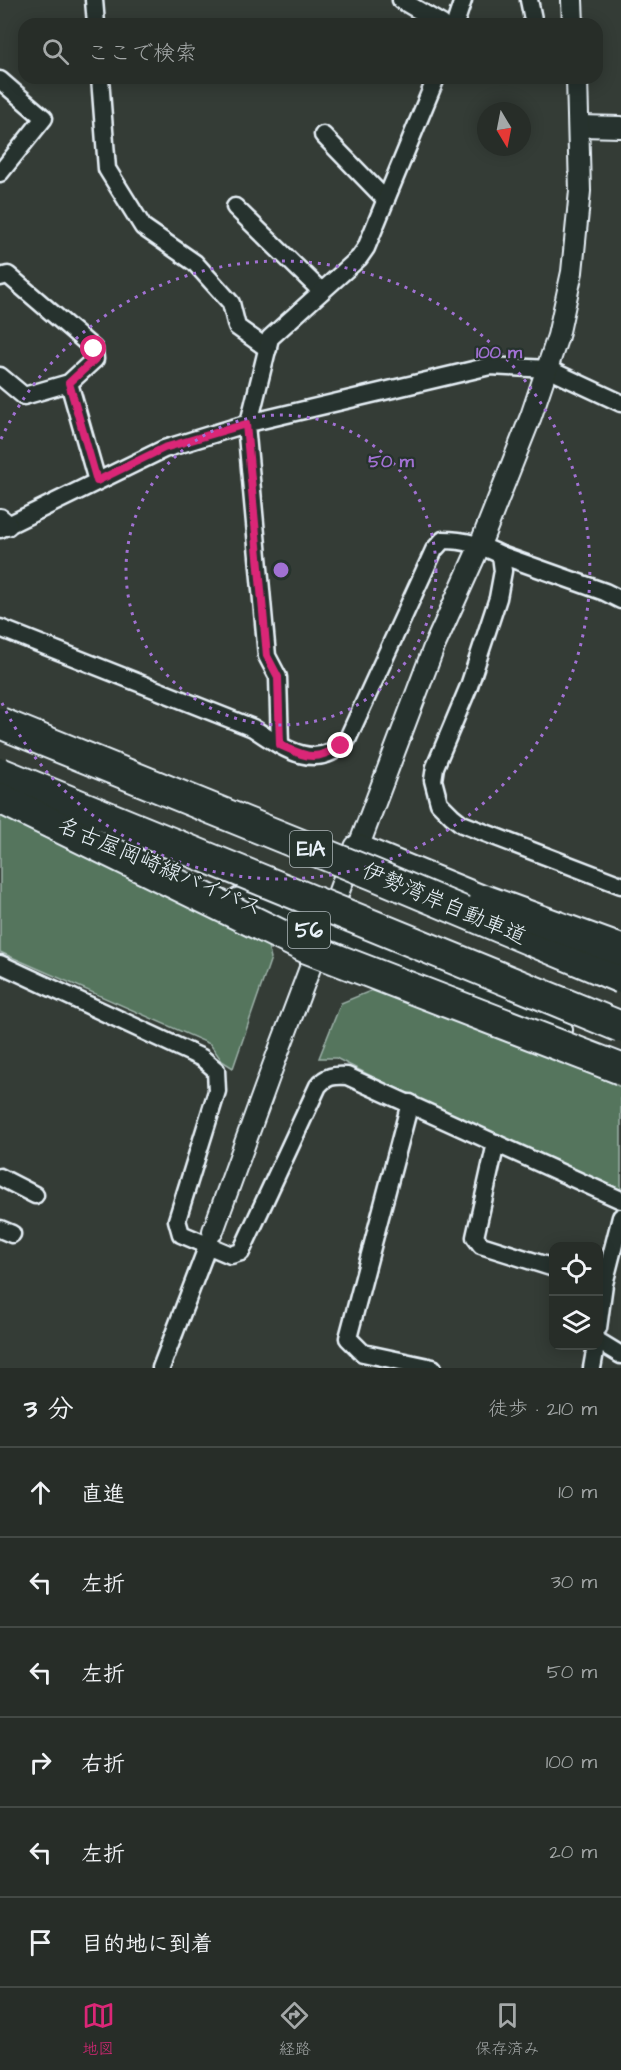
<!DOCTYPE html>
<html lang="ja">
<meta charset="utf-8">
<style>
:root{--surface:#272d28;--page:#333934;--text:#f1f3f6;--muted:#a4a8a8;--line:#434945;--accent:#db2777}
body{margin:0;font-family:"Architects Daughter","Klee One",sans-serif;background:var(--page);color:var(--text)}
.controls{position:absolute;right:18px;bottom:18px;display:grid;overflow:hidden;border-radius:12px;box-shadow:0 3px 15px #0003}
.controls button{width:54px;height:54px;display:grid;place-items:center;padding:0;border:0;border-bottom:2px solid var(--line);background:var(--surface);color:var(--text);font:30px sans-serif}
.compass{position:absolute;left:477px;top:102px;width:54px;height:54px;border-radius:50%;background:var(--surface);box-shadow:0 3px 15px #0003;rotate:170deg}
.stop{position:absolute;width:18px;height:18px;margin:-14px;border:4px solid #db2777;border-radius:50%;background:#fff}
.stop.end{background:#db2777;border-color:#fff;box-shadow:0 2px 6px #0008}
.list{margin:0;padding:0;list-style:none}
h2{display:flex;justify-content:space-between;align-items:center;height:78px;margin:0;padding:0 24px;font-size:26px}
h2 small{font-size:20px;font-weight:400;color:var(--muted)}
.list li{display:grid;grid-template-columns:39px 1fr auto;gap:18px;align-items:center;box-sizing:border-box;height:90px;padding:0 24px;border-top:2px solid var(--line)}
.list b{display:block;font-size:22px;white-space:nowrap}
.list em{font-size:20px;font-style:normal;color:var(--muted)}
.icon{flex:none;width:33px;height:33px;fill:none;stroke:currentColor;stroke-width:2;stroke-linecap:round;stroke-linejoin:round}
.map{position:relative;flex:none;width:621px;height:1368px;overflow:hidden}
.search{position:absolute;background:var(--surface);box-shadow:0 3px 15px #0003;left:18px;right:18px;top:18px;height:66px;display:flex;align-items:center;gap:15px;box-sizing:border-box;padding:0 21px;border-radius:18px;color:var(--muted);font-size:22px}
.sheet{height:618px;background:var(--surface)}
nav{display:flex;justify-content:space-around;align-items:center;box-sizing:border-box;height:84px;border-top:2px solid var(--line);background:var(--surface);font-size:16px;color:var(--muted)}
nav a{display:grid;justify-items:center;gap:3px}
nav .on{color:var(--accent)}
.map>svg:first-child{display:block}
.green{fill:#54745d;stroke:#9eb2aa;stroke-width:1.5}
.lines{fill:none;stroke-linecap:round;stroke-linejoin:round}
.minor-casing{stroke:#e8f1f8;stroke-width:21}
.tertiary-casing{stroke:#e8f1f8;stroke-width:24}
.primary-casing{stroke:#e8f1f8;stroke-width:30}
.minor{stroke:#26332d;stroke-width:16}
.tertiary{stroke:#26332d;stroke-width:20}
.primary{stroke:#26332d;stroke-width:26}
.motorway-bridge-casing{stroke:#e8f1f8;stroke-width:34;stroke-linecap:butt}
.motorway-bridge{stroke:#26332d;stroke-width:30}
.route{stroke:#db2777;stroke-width:8}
.ring{fill:none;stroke:#a171d3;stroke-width:3;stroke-dasharray:3 6}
.labels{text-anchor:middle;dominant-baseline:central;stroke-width:4.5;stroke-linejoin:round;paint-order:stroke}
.shield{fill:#26332d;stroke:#aeb8bb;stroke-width:1.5}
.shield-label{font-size:21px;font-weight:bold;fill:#e8f1f8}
.street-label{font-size:22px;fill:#e8f1f8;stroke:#26332d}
.centre{fill:#a171d3;stroke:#26332d;stroke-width:3}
.ring-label{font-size:18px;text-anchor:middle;font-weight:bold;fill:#a171d3;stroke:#26332d;stroke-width:4.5;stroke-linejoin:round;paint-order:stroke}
</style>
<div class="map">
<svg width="621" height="1368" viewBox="0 0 621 1368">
<rect width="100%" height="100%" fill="#343c36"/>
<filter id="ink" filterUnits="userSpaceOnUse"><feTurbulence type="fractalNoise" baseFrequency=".0167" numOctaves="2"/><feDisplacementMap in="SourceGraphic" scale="12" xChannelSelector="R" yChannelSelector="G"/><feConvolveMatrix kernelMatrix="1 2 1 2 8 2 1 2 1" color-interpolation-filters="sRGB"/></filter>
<g filter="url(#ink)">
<g class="green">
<path d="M0,799L261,919L271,958L233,1068L222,1061L210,1044L0,952Z"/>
<path d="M385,985L621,1087V1192L610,1198L336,1058H319L341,1003Z"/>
</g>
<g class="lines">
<defs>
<g id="minor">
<path d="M94,0L96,24"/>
<path d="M401,0L442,24"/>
<path d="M529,0L534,24"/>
<path d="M455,24L463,0"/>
<path d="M100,78L107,169L143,227L195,263L231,303L237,327L268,349"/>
<path d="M0,80L44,118L0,173"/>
<path d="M323,135L386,200"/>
<path d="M235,207L321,291"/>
<path d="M0,277L8,275L94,349L95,359L69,383L24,396L0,376"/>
<path d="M69,383L97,481"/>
<path d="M249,423L270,338L359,258L366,248L382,209L436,78"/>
<path d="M246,424L267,656L278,677L280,745"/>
<path d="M0,529L164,449L249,423L490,366L548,369L621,403"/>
<path d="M501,555L605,592L621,600"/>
<path d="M0,628L253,728C283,748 316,773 347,740L434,550L443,540C465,540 481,545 501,555L503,571L498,598L469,686L435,767L433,780L439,803L452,816L462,824L621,885"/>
<path d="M0,964L202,1058L216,1070L217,1091L177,1220L181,1234L231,1255L241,1252L318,1086C326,1076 334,1075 347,1076L621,1200"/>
<path d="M410,1103L348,1338L363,1353L433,1368"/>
<path d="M496,1143L475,1237L481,1245L554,1268"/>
<path d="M0,1177L35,1195"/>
<path d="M0,1229L12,1234"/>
<path d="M598,1328L604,1284L621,1217"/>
<path d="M598,1341L621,1355"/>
<path d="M161,1368L211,1237"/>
<path d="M592,1368L596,1346"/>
</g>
<g id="tertiary">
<path d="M572,0L573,24"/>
<path d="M580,126L621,127"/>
<path d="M0,519L7,525"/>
<path d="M213,1231L273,1066L353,854L358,848L434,647L480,545L531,416L558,336L572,272L580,191L577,78"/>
</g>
<g id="primary">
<path d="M358,848L502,907"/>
<path d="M240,901L559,1030"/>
</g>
</defs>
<use href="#minor" class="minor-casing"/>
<use href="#tertiary" class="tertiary-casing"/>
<use href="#primary" class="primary-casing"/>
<use href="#minor" class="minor"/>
<use href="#tertiary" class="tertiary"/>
<use href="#primary" class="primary"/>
<defs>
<g id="motorway-bridge">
<path d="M0,723L373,874L621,978"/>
<path d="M0,773L621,1027"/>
<path d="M0,798L307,948L621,1069"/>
<path d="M484,900L621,950"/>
</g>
</defs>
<use href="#motorway-bridge" class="motorway-bridge-casing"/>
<use href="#motorway-bridge" class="motorway-bridge"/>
</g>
</g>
<g class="lines" filter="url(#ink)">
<path class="route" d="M94,349L95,359L69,383L97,481L164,448L246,424L267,656L278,677L280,745C308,757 313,762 341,746"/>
</g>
<g class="ring">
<circle cx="281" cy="570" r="155"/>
<path d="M1 439A309 309 0 1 1 1 701"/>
</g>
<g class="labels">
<g class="shield">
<rect x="290" y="831" width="42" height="36" rx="4.5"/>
<rect x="288" y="912" width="42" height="36" rx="4.5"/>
</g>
<g class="shield-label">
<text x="311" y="849">E1A</text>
<text x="309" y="930">56</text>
</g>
<g class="street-label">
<text transform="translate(160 867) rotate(23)">名古屋岡崎線バイパス</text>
<text transform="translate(444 904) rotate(23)">伊勢湾岸自動車道</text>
</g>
</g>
<circle cx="281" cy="570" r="9" class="centre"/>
<g class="ring-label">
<text x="499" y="358">100 m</text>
<text x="391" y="467">50 m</text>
</g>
</svg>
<div class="controls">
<button><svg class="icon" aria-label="locate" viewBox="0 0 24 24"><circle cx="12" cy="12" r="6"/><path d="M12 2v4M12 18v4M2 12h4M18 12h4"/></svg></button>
<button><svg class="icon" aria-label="layers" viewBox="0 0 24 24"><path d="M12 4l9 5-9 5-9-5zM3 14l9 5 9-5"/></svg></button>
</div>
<svg class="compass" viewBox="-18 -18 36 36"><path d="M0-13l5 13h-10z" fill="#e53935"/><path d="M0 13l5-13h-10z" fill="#a4a8a8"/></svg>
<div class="stop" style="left:94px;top:349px"></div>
<div class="stop end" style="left:341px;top:746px"></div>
<div class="search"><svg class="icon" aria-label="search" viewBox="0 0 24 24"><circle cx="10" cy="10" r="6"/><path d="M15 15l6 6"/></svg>ここで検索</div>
</div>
<section class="sheet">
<h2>3 分<small>徒歩 · 210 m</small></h2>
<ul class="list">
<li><svg class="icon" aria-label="ahead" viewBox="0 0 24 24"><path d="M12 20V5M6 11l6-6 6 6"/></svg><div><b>直進</b></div><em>10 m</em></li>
<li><svg class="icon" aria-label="left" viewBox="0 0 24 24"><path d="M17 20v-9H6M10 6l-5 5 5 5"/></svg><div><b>左折</b></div><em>30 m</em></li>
<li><svg class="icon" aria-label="left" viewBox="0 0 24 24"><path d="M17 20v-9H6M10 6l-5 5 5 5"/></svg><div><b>左折</b></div><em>50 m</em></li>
<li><svg class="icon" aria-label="right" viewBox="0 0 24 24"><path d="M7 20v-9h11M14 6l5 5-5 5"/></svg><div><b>右折</b></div><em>100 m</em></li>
<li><svg class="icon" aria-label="left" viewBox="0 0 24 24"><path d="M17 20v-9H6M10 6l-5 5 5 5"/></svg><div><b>左折</b></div><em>20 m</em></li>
<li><svg class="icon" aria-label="arrive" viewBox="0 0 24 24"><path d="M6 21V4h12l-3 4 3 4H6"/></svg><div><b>目的地に到着</b></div></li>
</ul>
</section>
<nav>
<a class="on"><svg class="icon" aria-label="map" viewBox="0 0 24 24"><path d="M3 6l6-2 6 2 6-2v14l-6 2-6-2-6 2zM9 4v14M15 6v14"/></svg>地図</a>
<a><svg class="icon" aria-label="directions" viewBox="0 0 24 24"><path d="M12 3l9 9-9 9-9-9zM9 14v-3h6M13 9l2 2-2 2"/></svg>経路</a>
<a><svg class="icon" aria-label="saved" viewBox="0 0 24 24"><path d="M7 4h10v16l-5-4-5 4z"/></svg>保存済み</a>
</nav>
